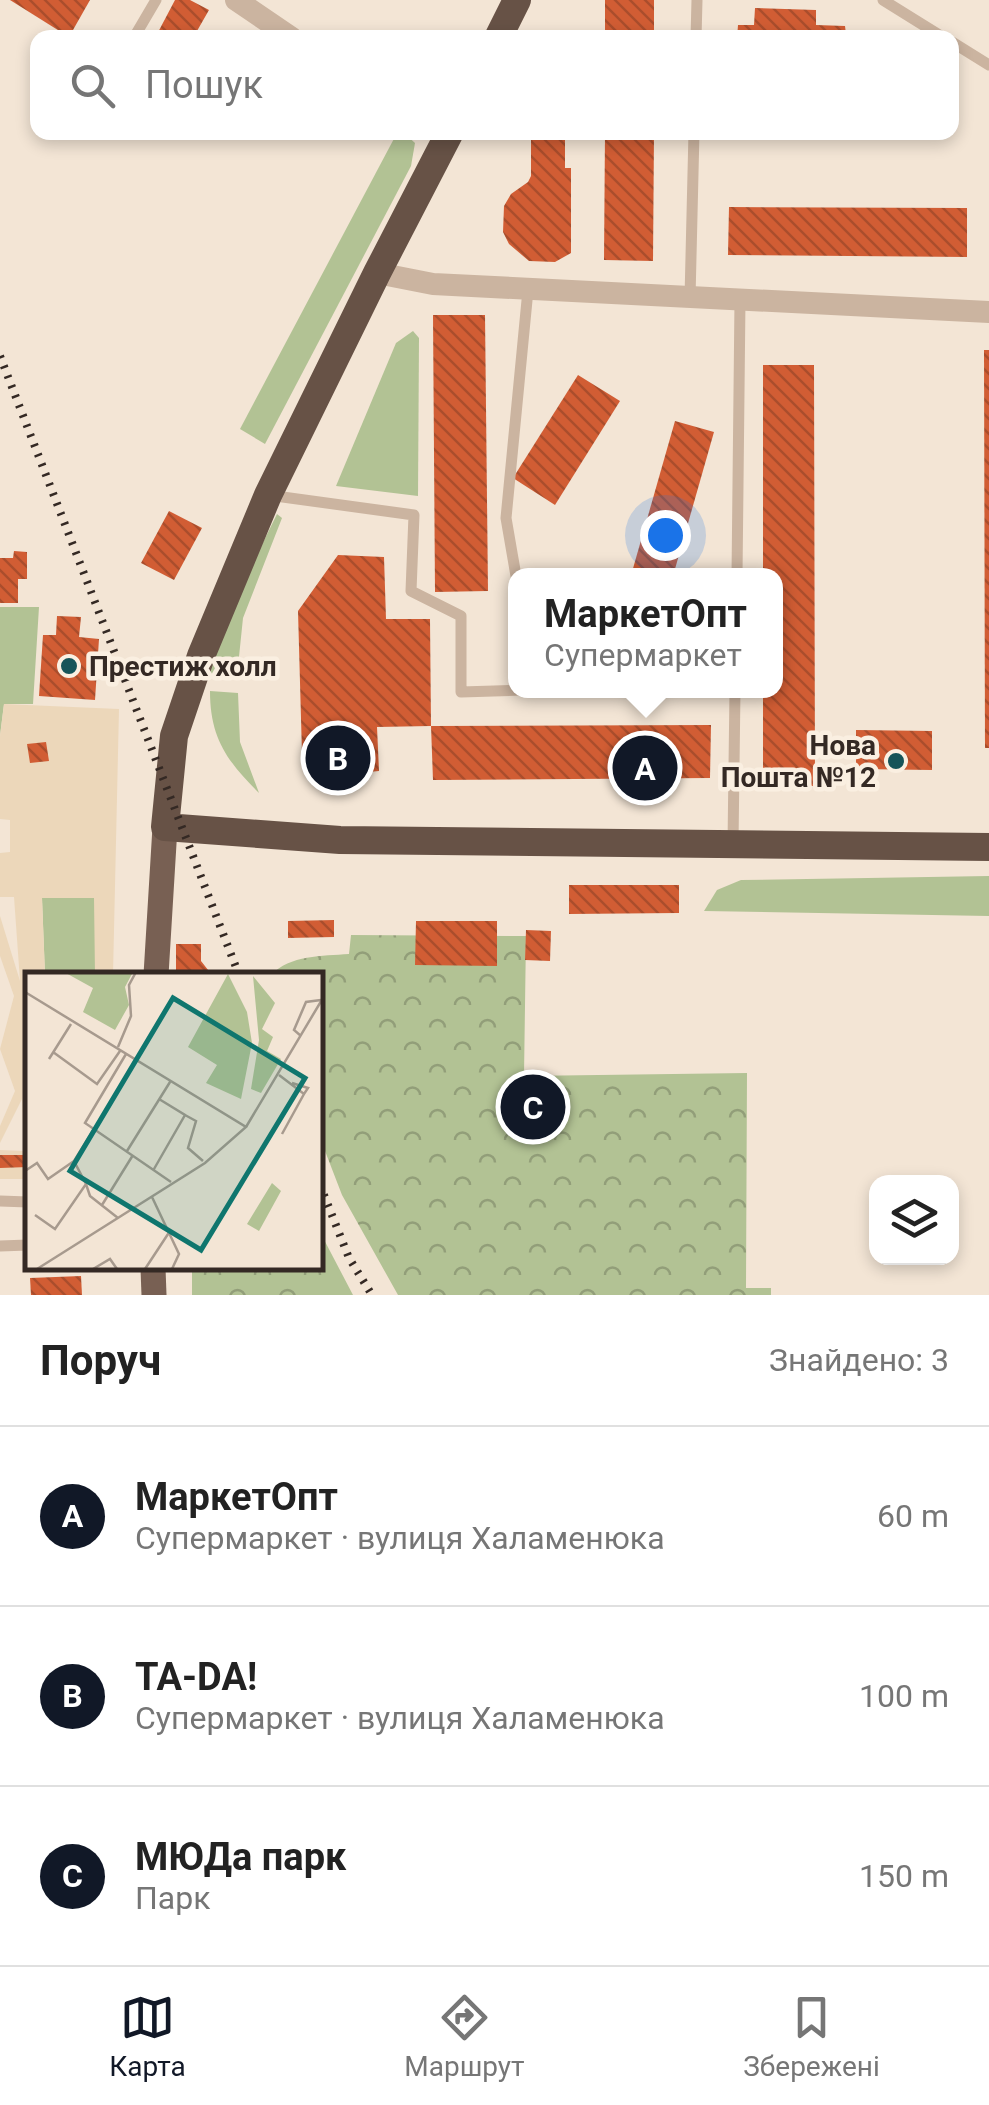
<!DOCTYPE html>
<html lang="uk">
<meta charset="utf-8">
<style>
:root{--surface:#fff;--page:#f6f6f6;--text:#222;--muted:#767676;--line:#e0e0e0;--accent:#111827}
body{margin:0;font-family:Roboto,sans-serif;background:var(--page);color:var(--text)}
.controls{position:absolute;right:30px;bottom:30px;display:grid;overflow:hidden;border-radius:20px;box-shadow:0 5px 15px #0003}
.controls button{width:90px;height:90px;display:grid;place-items:center;padding:0;border:0;border-bottom:2px solid var(--line);background:var(--surface);color:var(--text);font:50px sans-serif}
.you{position:absolute;left:665px;top:535px;width:35px;height:35px;margin:-25px;border:8px solid #fff;border-radius:50%;background:#1a73e8;box-shadow:0 0 0 15px #1a73e833}
.badge{display:grid;place-items:center;width:65px;height:65px;border-radius:50%;background:var(--accent);color:#fff;font-size:32px;font-weight:700}
.pin{position:absolute;translate:-50% -50%;border:5px solid #fff;box-shadow:0 2px 10px #0006}
.popup{position:absolute;left:508px;top:568px;width:275px;height:130px;box-sizing:border-box;display:grid;place-content:center;border-radius:20px;background:var(--surface);filter:drop-shadow(0 2px 8px #0005);font-size:32px;white-space:nowrap;color:var(--muted)}
.popup b{font-size:38px;color:var(--text)}
.popup::after{content:'';position:absolute;left:50%;top:100%;margin-left:-20px;border:20px solid transparent;border-top-color:var(--surface)}
.list{margin:0;padding:0;list-style:none}
h2{display:flex;justify-content:space-between;align-items:center;height:130px;margin:0;padding:0 40px;font-size:42px}
h2 small{font-size:32px;font-weight:400;color:var(--muted)}
.list li{display:grid;grid-template-columns:65px 1fr auto;gap:30px;align-items:center;box-sizing:border-box;height:180px;padding:0 40px;border-top:2px solid var(--line)}
.list b{display:block;font-size:38px;white-space:nowrap}
.list p{margin:0;font-size:32px;white-space:nowrap;color:var(--muted)}
.list em{font-size:32px;font-style:normal;color:var(--muted)}
.icon{flex:none;width:55px;height:55px;fill:none;stroke:currentColor;stroke-width:2;stroke-linecap:round;stroke-linejoin:round}
.map{position:relative;flex:none;width:989px;height:1295px;overflow:hidden}
.search{position:absolute;background:var(--surface);box-shadow:0 5px 15px #0003;left:30px;right:30px;top:30px;height:110px;display:flex;align-items:center;gap:25px;box-sizing:border-box;padding:0 35px;border-radius:20px;color:var(--muted);font-size:38px}
.sheet{height:670px;background:var(--surface)}
nav{display:flex;justify-content:space-around;align-items:center;box-sizing:border-box;height:140px;border-top:2px solid var(--line);background:var(--surface);font-size:28px;color:var(--muted)}
nav a{display:grid;justify-items:center;gap:5px}
nav .on{color:var(--accent)}
.map>svg:first-child{display:block}
.grass{fill:#b2c294}
.forest{fill:url(#forest-crowns)}
.plaza{fill:#ecd7ba}
.building{fill:url(#building-back-hatch)}
.lines{fill:none;stroke-linecap:round;stroke-linejoin:round}
.service{stroke:#cbb4a0;stroke-width:11}
.minor{stroke:#cbb4a0;stroke-width:22}
.primary{stroke:#786053;stroke-width:25}
.trunk{stroke:#675246;stroke-width:28}
.rail{stroke:#342924;stroke-width:8;stroke-dasharray:2.5 8;stroke-linecap:butt}
.poi-dot{fill:#165459;stroke:#faefe1;stroke-width:4}
.labels{text-anchor:middle;dominant-baseline:central;stroke-width:9;stroke-linejoin:round;paint-order:stroke}
.poi-label{font-size:28px;font-weight:bold;fill:#342924;stroke:#faefe1;text-anchor:start}
.inset-road{fill:none;stroke:#a79a8e;stroke-width:2.5}
.view{fill:#0f766e;fill-opacity:0.15;stroke:#0f766e;stroke-width:5}
.inset-edge{fill:none;stroke:#342924;stroke-width:5}
</style>
<div class="map">
<svg width="989" height="1295" viewBox="0 0 989 1295">
<defs>
<pattern id="forest-crowns" width="20" height="18" patternUnits="userSpaceOnUse" patternTransform="scale(2.5)"><rect width="20" height="18" fill="#b2c294"/><path d="M2 6a3 3 0 1 1 6 0M12 15a3 3 0 1 1 6 0" fill="none" stroke="#929e79"/></pattern>
<pattern id="building-back-hatch" width="6" height="6" patternUnits="userSpaceOnUse" patternTransform="scale(2.5)"><rect width="6" height="6" fill="#d15d34"/><path d="M-1 5l2 2M0 0l6 6M5-1l2 2" fill="none" stroke="#aa4d2c"/></pattern>
</defs>
<rect width="100%" height="100%" fill="#f3e5d5"/>
<g class="grass">
<path d="M397,133H404L415,143L411,166L265,444L240,429Z"/>
<path d="M413,331L419,338L418,496L336,486L396,343Z"/>
<path d="M277,514L282,518L243,618L237,676L208,675L213,644Z"/>
<path d="M0,607H39L33,704H4L0,736Z"/>
<path d="M210,691L238,693L240,742L259,793C227,761 210,738 210,691Z"/>
<path d="M989,876V916L704,911L717,890L741,880Z"/>
<path d="M42,898H95V975H45Z"/>
<path d="M320,1232L353,1295H192V1268H320Z"/>
</g>
<g class="forest">
<path d="M351,935L526,936L524,1076L747,1073L746,1288H771V1295H398L342,1195L320,1138V975H271C290,955 322,956 349,954Z"/>
<path d="M320,1249L328,1286L326,1295H204L201,1285L203,1268H320Z"/>
</g>
<path class="plaza" d="M4,704L119,709L113,975H95L94,898H42L45,975H28L27,1179H0V1150L24,1151L22,1099L0,1143V1126L15,1091L0,1049L14,996L0,956V916L20,981L14,897H0V853L10,852V820L0,819V736Z"/>
<g class="building">
<path d="M10,0H90L69,37Z"/>
<path d="M175,0H190L209,10L197,31L209,38H155Z"/>
<rect x="605" y="0" width="49" height="38"/>
<path d="M755,8L816,10V25L845,26L846,34H855V38H737L738,25H754Z"/>
<path d="M531,132H565V168H571V253L555,262L529,261L509,244L503,232L504,206L511,194L528,182L531,176Z"/>
<path d="M605,132H654L653,261L604,260Z"/>
<path d="M729,207L967,208V257L728,255Z"/>
<path d="M433,315H485L488,591L435,592Z"/>
<path d="M984,350H989V748H985Z"/>
<path d="M763,365H814L815,786H763V690H775V576H763Z"/>
<path d="M578,375L620,401L555,505L513,478Z"/>
<path d="M675,421L714,432L673,576H644L632,572Z"/>
<path d="M169,511L202,528L174,580L141,563Z"/>
<path d="M14,551L27,552V579H18V603H0V558H13Z"/>
<path d="M338,555L384,557L386,619H430L431,726L377,727L379,771L336,775L302,754L298,611Z"/>
<path d="M57,616L81,617L79,637L99,639L95,700L39,696L43,635H56Z"/>
<path d="M711,725L710,778L433,780L431,726Z"/>
<path d="M856,730L932,731V770L856,769Z"/>
<path d="M46,742L49,761L30,763L27,744Z"/>
<path d="M569,885H679V913L569,914Z"/>
<path d="M334,920V937L288,938V921Z"/>
<path d="M416,921H497V966L415,965Z"/>
<path d="M526,930L551,931L550,961L525,960Z"/>
<path d="M176,944H201V961L212,975H176Z"/>
<path d="M0,1155H28V1167L0,1168Z"/>
<path d="M81,1276L82,1295H31L30,1278Z"/>
</g>
<g class="lines">
<g class="service">
<path d="M883,0L944,38"/>
<path d="M136,34L156,0"/>
<path d="M696,38L697,0"/>
<path d="M952,42L989,65"/>
<path d="M690,298L694,132"/>
<path d="M268,495L414,515L411,591L461,616V692L522,690"/>
<path d="M516,576L506,518L528,290"/>
<path d="M737,576L740,300"/>
<path d="M578,690L735,692"/>
<path d="M733,844L735,690"/>
<path d="M0,1201L28,1202"/>
<path d="M0,1246L28,1245"/>
</g>
<g class="minor">
<path d="M236,0L292,38"/>
<path d="M377,273L433,284L989,312"/>
</g>
<g class="primary">
<path d="M156,975L165,827"/>
<path d="M153,1268L154,1295"/>
</g>
<g class="trunk">
<path d="M498,38L517,0"/>
<path d="M450,132L377,273L268,495L201,656L174,736L165,827L340,840L989,847"/>
</g>
<g class="rail">
<path d="M0,356L239,975"/>
<path d="M320,1185L349,1258L372,1295"/>
</g>
</g>
<g class="poi-dot">
<circle cx="69" cy="666" r="10"/>
<circle cx="896" cy="761" r="10"/>
</g>
<g class="labels">
<g class="poi-label">
<text x="89" y="666">Престиж холл</text>
<text x="876" y="745" text-anchor="end">Нова<tspan x="876" dy="32">Пошта №12</tspan></text>
</g>
</g>
<g transform="translate(25 972)">
<rect width="298" height="298" fill="#f3e5d5"/>
<path d="M228,4L250,31L237,57L248,65L242,79L256,87L236,121L226,117L234,68ZM247,211L256,219L234,259L222,252Z" fill="#b2c294"/>
<path d="M39,0H108L100,15L104,33L90,58L58,40L68,16ZM203,2L222,40L227,71L216,127L181,111L192,93L163,75Z" fill="#b2c294"/>
<path class="inset-road" d="M0,20L221,155L180,191L12,297M276,64L269,58L281,30L296,28M93,75L106,44L104,13L111,0M28,80L72,112L95,79M101,82L60,151L146,210M24,87L46,52M254,103L279,122L283,116L267,111M160,143L171,149L163,176L178,189M221,155L298,26M257,162L279,122M102,179L145,110M129,197L160,143L134,127M0,199L12,191L23,207L49,189M61,212L49,189L69,157M127,225L154,282L147,297M77,233L108,183M10,243L30,257L61,212L65,224L93,246M68,297L85,287L92,297M120,297L145,259"/>
<path class="view" d="M148,26L280,106L176,278L45,199Z"/>
<rect width="298" height="298" class="inset-edge"/>
</g>
</svg>
<div class="controls">
<button><svg class="icon" aria-label="layers" viewBox="0 0 24 24"><path d="M12 4l9 5-9 5-9-5zM3 14l9 5 9-5"/></svg></button>
</div>
<div class="you"></div>
<div class="pin badge" style="left:645px;top:768px">A</div>
<div class="popup"><b>МаркетОпт</b>Супермаркет</div>
<div class="pin badge" style="left:338px;top:758px">B</div>
<div class="pin badge" style="left:533px;top:1107px">C</div>
<div class="search"><svg class="icon" aria-label="search" viewBox="0 0 24 24"><circle cx="10" cy="10" r="6"/><path d="M15 15l6 6"/></svg>Пошук</div>
</div>
<section class="sheet">
<h2>Поруч<small>Знайдено: 3</small></h2>
<ul class="list">
<li><span class="badge">A</span><div><b>МаркетОпт</b><p>Супермаркет · вулиця Халаменюка</p></div><em>60 m</em></li>
<li><span class="badge">B</span><div><b>TA-DA!</b><p>Супермаркет · вулиця Халаменюка</p></div><em>100 m</em></li>
<li><span class="badge">C</span><div><b>МЮДа парк</b><p>Парк</p></div><em>150 m</em></li>
</ul>
</section>
<nav>
<a class="on"><svg class="icon" aria-label="map" viewBox="0 0 24 24"><path d="M3 6l6-2 6 2 6-2v14l-6 2-6-2-6 2zM9 4v14M15 6v14"/></svg>Карта</a>
<a><svg class="icon" aria-label="directions" viewBox="0 0 24 24"><path d="M12 3l9 9-9 9-9-9zM9 14v-3h6M13 9l2 2-2 2"/></svg>Маршрут</a>
<a><svg class="icon" aria-label="saved" viewBox="0 0 24 24"><path d="M7 4h10v16l-5-4-5 4z"/></svg>Збережені</a>
</nav>
